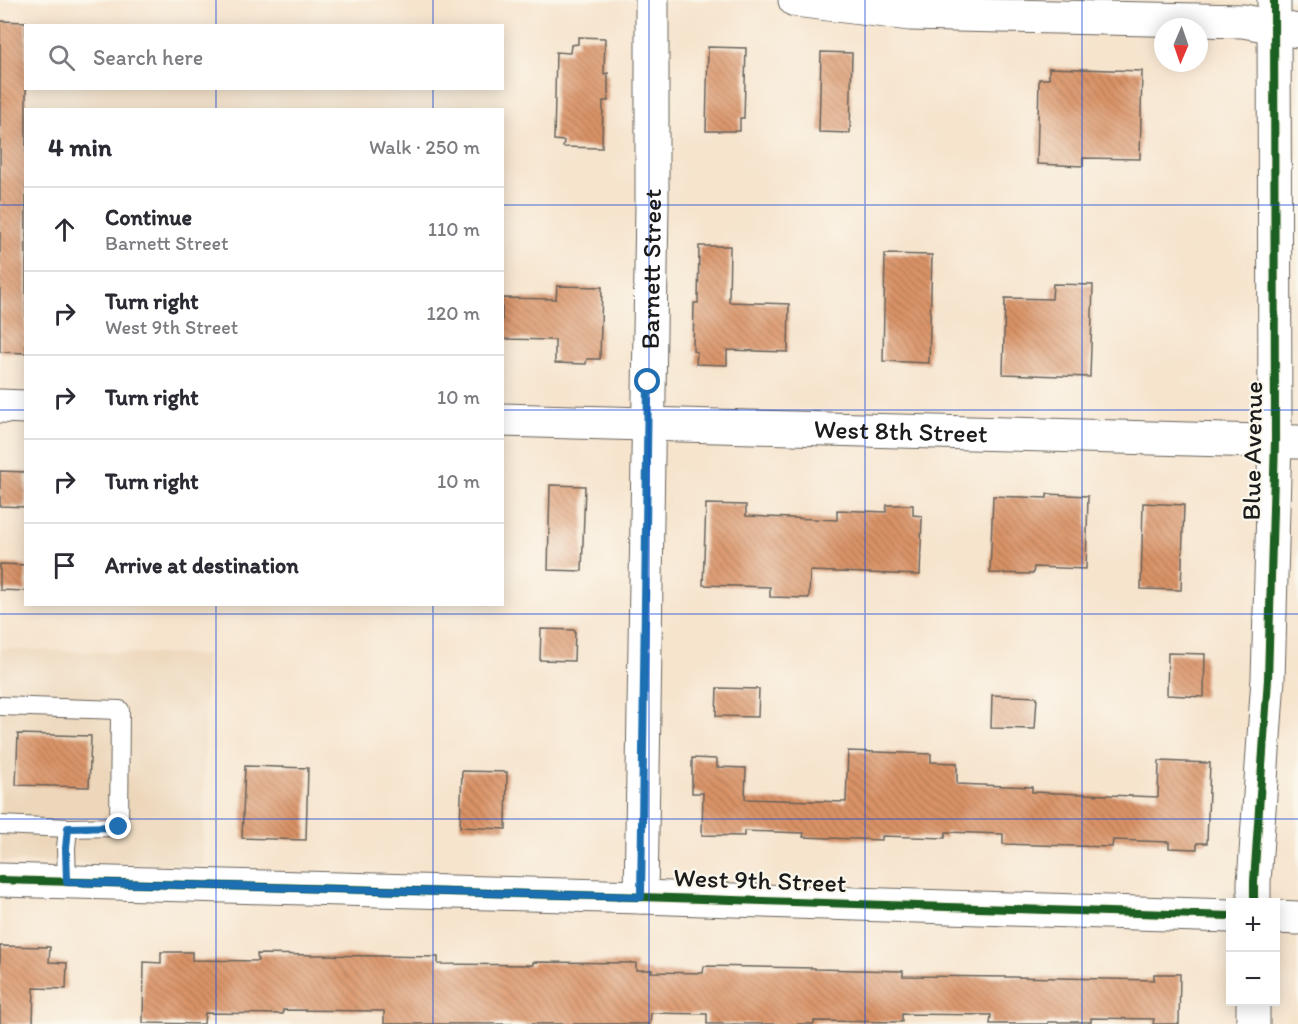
<!DOCTYPE html>
<meta charset="utf-8">
<style>
:root{--surface:#fff;--page:#f7f7f7;--text:#2b2b33;--muted:#7c7c81;--line:#e1e1e2}
body{margin:0;font-family:Itim,sans-serif;background:var(--page);color:var(--text)}
.controls{position:absolute;right:18px;bottom:18px;display:grid;overflow:hidden;border-radius:0px;box-shadow:0 3px 15px #0003}
.controls button{width:54px;height:54px;display:grid;place-items:center;padding:0;border:0;border-bottom:2px solid var(--line);background:var(--surface);color:var(--text);font:30px sans-serif}
.compass{position:absolute;left:1154px;top:18px;width:54px;height:54px;border-radius:50%;background:var(--surface);box-shadow:0 3px 15px #0003;rotate:182deg}
.stop{position:absolute;width:18px;height:18px;margin:-14px;border:4px solid #1f6fb2;border-radius:50%;background:#fff}
.stop.end{background:#1f6fb2;border-color:#fff;box-shadow:0 2px 6px #0008}
.list{margin:0;padding:0;list-style:none}
h2{display:flex;justify-content:space-between;align-items:center;height:78px;margin:0;padding:0 24px;font-size:26px}
h2 small{font-size:20px;font-weight:400;color:var(--muted)}
.list li{display:grid;grid-template-columns:39px 1fr auto;gap:18px;align-items:center;box-sizing:border-box;height:84px;padding:0 24px;border-top:2px solid var(--line)}
.list b{display:block;font-size:22px;white-space:nowrap}
.list p{margin:0;font-size:20px;white-space:nowrap;color:var(--muted)}
.list em{font-size:20px;font-style:normal;color:var(--muted)}
.icon{flex:none;width:33px;height:33px;fill:none;stroke:currentColor;stroke-width:2;stroke-linecap:round;stroke-linejoin:round}
.map{position:relative;flex:none;width:1298px;height:1024px;overflow:hidden}
.search{position:absolute;background:var(--surface);box-shadow:0 3px 15px #0003;left:24px;top:24px;width:480px;height:66px;display:flex;align-items:center;gap:15px;box-sizing:border-box;padding:0 21px;border-radius:0px;color:var(--muted);font-size:22px}
.panel{position:absolute;background:var(--surface);box-shadow:0 3px 15px #0003;left:24px;top:108px;width:480px;height:498px;border-radius:0px}
.map>svg:first-child{display:block}
.built{fill:#edd7bb}
.building{fill:url(#building-back-hatch)}
.lines{fill:none;stroke-linecap:round;stroke-linejoin:round}
.service-casing{stroke:#68625a;stroke-width:20}
.minor-casing{stroke:#68625a;stroke-width:35}
.service{stroke:#fff;stroke-width:18}
.minor{stroke:#fff;stroke-width:33}
.cycleway-casing{stroke:#fbf7ec;stroke-width:11}
.cycleway{stroke:#1b5e20;stroke-width:8}
.route{stroke:#1f6fb2;stroke-width:8}
.grid{fill:none;stroke:#1d4ed8;stroke-width:1.5;stroke-opacity:0.55}
.labels{text-anchor:middle;dominant-baseline:central;stroke-width:4.5;stroke-linejoin:round;paint-order:stroke}
.street-label{font-size:26px;fill:#1c1c1c;stroke:#fbf7ec}
</style>
<div class="map">
<svg width="1298" height="1024" viewBox="0 0 1298 1024">
<defs>
<pattern id="building-back-hatch" width="6" height="6" patternUnits="userSpaceOnUse" patternTransform="scale(1.5)"><rect width="6" height="6" fill="#da9366"/><path d="M-1 5l2 2M0 0l6 6M5-1l2 2" fill="none" stroke="#b07753"/></pattern>
</defs>
<rect width="100%" height="100%" fill="#fbf7ec"/>
<filter id="ink" filterUnits="userSpaceOnUse"><feTurbulence type="fractalNoise" baseFrequency=".0167" numOctaves="2"/><feDisplacementMap in="SourceGraphic" scale="12" xChannelSelector="R" yChannelSelector="G"/><feConvolveMatrix kernelMatrix="1 2 1 2 8 2 1 2 1" color-interpolation-filters="sRGB"/></filter>
<filter id="wash" filterUnits="userSpaceOnUse"><feTurbulence type="fractalNoise" baseFrequency=".008" numOctaves="4" result="noise"/><feDisplacementMap in="SourceGraphic" scale="24" xChannelSelector="R" yChannelSelector="G"/><feGaussianBlur stdDeviation="1.35" result="paint"/><feColorMatrix in="noise" values="0 0 0 0 0 0 0 0 0 0 0 0 0 0 0 0 0 1.4 0 .05"/><feComposite in="paint" operator="in"/></filter>
<g filter="url(#wash)">
<rect width="100%" height="100%" fill="#f6e4cd"/>
<path class="built" d="M0,649L206,655L203,866L0,861Z"/>
<g id="blocks">
<g class="building">
<path d="M0,21L26,22V353L0,352Z"/>
<path d="M578,37L605,38L604,74L608,73V101H603L602,148L563,147L564,141L554,140L556,52L570,53L571,45L578,44Z"/>
<path d="M708,47L746,48L744,118H740V131H706Z"/>
<path d="M821,52L852,53L850,133L819,132Z"/>
<path d="M1049,68L1142,71L1140,159L1083,158V166L1037,164L1039,79H1049Z"/>
<path d="M699,246H730L729,302L789,304L788,352L727,350V365L696,364L697,352L693,351L694,303H698Z"/>
<path d="M885,254L932,255L929,363L883,361Z"/>
<path d="M1053,284L1093,285L1090,377L1003,374L1005,298L1052,299Z"/>
<path d="M557,286L602,287L600,359H587L586,364L555,363V340L502,339V298L556,299Z"/>
<path d="M0,471L26,472V507L0,506Z"/>
<path d="M550,485L585,486L582,571L548,570Z"/>
<path d="M1047,494L1088,496L1086,569L1034,567L1033,574L990,573L993,496L1047,498Z"/>
<path d="M1143,503L1184,505L1181,590L1141,589Z"/>
<path d="M706,504L746,505V516L837,520V510L886,512L887,505H913V515L922,516L920,575L810,571L809,598L770,597V587L703,585Z"/>
<path d="M0,564L26,565V591L0,590Z"/>
<path d="M541,629L575,630L574,661L540,660Z"/>
<path d="M1168,653L1205,654L1204,697L1167,695Z"/>
<path d="M717,688L759,689L758,717L716,716Z"/>
<path d="M992,695L1037,697L1035,729L991,728Z"/>
<path d="M18,734L91,736L89,787L16,785Z"/>
<path d="M848,751L931,754V762L957,763V784L1032,787V792L1158,797L1159,761L1210,763L1207,843H1197V849L1169,848V842L1113,840L1112,847L1003,844V834L946,832L945,838L882,836V840L803,837L804,833L744,831V836L702,835L703,793H692V758L717,759V767L746,768L745,799L846,802Z"/>
<path d="M245,766L308,768L306,840L242,838Z"/>
<path d="M462,771L507,772L506,829L460,827Z"/>
<path d="M0,946L50,947L49,962L67,963L66,989L34,988L33,1024H0Z"/>
<path d="M161,952H192V960L258,961L257,954L438,957V964L533,965V962L636,963V970H652L651,972L703,973L704,966L815,968V969L903,971V976L1012,977L1154,980V974H1180L1179,1024H1153L1154,1019L1091,1018V1022H1048V1024H990L991,1015L902,1014V1022L814,1021V1024H707V1014L651,1013L650,1024H384V1011L283,1010V1014L205,1013L204,1024L143,1023L144,962L161,963Z"/>
</g>
</g>
</g>
<g filter="url(#ink)">
<use href="#blocks" fill-opacity="0" stroke="#68625a" stroke-width="1.5"/>
<g class="lines">
<defs>
<g id="service">
<path d="M0,706L120,710L119,827L68,828L0,825"/>
<path d="M67,882L66,848L68,828"/>
</g>
<g id="minor">
<path d="M795,0L910,14L1243,21L1298,31"/>
<path d="M0,406L26,407"/>
<path id="s1" d="M502,420L1298,442"/>
<path d="M0,880L641,897L1230,916"/>
<path id="s2" d="M641,897L652,205V0"/>
<path d="M1254,902V882L1268,679L1275,441L1274,0"/>
<path d="M1276,917L1298,918"/>
<path d="M1253,1024V1002"/>
</g>
</defs>
<use href="#service" class="service-casing"/>
<use href="#minor" class="minor-casing"/>
<use href="#service" class="service"/>
<use href="#minor" class="minor"/>
<defs>
<g id="cycleway">
<path d="M0,880L641,897L1230,916"/>
<path d="M1254,902V882L1268,679L1275,441L1274,0"/>
</g>
</defs>
<use href="#cycleway" class="cycleway-casing"/>
<use href="#cycleway" class="cycleway"/>
</g>
</g>
<g class="lines" filter="url(#ink)">
<path class="route" d="M119,827L68,828L66,848L67,882L641,897L648,382"/>
</g>
<path class="grid" d="M216,0V26M433,0V26M649,0V1024M865,0V1024M1082,0V1024M216,88V110M433,88V110M0,205H26M502,205H1298M0,410H26M502,410H1298M216,604V1024M433,604V1024M0,614H1298M0,819H1298"/>
<g class="labels">
<g class="street-label">
<text stroke="none"><textPath href="#s2" startOffset="628">Barnett Street</textPath></text>
<text stroke="none"><textPath href="#s1" startOffset="399">West 8th Street</textPath></text>
<text transform="translate(1252 451) rotate(-89)">Blue Avenue</text>
<text transform="translate(760 880) rotate(2)">West 9th Street</text>
</g>
</g>
</svg>
<div class="controls">
<button>+</button>
<button>−</button>
</div>
<svg class="compass" viewBox="-18 -18 36 36"><path d="M0-13l5 13h-10z" fill="#e53935"/><path d="M0 13l5-13h-10z" fill="#7c7c81"/></svg>
<div class="stop" style="left:648px;top:382px"></div>
<div class="stop end" style="left:119px;top:827px"></div>
<div class="search"><svg class="icon" aria-label="search" viewBox="0 0 24 24"><circle cx="10" cy="10" r="6"/><path d="M15 15l6 6"/></svg>Search here</div>
<section class="panel">
<h2>4 min<small>Walk · 250 m</small></h2>
<ul class="list">
<li><svg class="icon" aria-label="ahead" viewBox="0 0 24 24"><path d="M12 20V5M6 11l6-6 6 6"/></svg><div><b>Continue</b><p>Barnett Street</p></div><em>110 m</em></li>
<li><svg class="icon" aria-label="right" viewBox="0 0 24 24"><path d="M7 20v-9h11M14 6l5 5-5 5"/></svg><div><b>Turn right</b><p>West 9th Street</p></div><em>120 m</em></li>
<li><svg class="icon" aria-label="right" viewBox="0 0 24 24"><path d="M7 20v-9h11M14 6l5 5-5 5"/></svg><div><b>Turn right</b></div><em>10 m</em></li>
<li><svg class="icon" aria-label="right" viewBox="0 0 24 24"><path d="M7 20v-9h11M14 6l5 5-5 5"/></svg><div><b>Turn right</b></div><em>10 m</em></li>
<li><svg class="icon" aria-label="arrive" viewBox="0 0 24 24"><path d="M6 21V4h12l-3 4 3 4H6"/></svg><div><b>Arrive at destination</b></div></li>
</ul>
</section>
</div>
